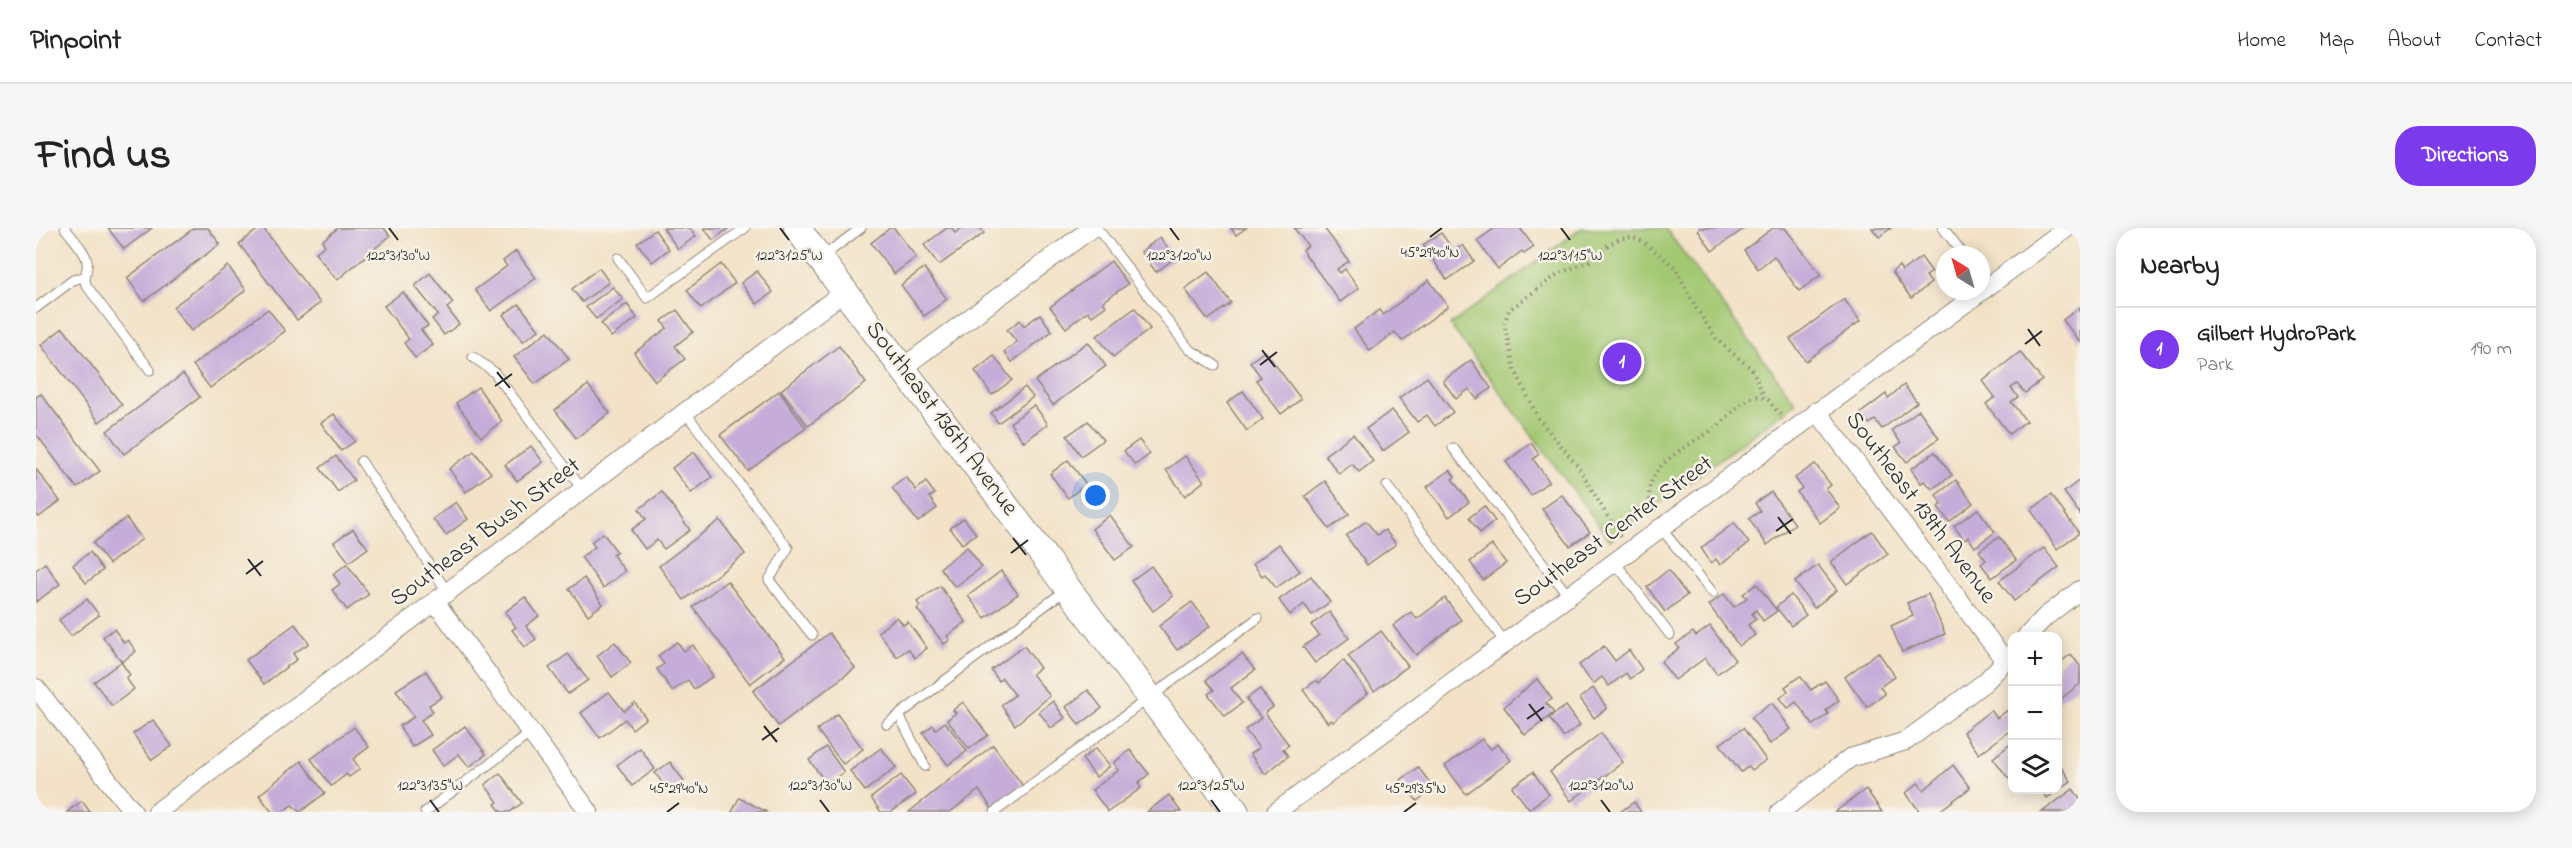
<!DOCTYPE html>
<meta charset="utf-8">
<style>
:root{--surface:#fff;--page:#f6f6f6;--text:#222;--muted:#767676;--line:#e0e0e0;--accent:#7c3aed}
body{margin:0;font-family:"Indie Flower",sans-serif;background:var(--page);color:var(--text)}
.controls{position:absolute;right:18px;bottom:18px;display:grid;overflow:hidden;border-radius:12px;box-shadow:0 3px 15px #0003}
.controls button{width:54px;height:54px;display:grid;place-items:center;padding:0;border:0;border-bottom:2px solid var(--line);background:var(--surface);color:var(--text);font:30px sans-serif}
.compass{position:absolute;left:1900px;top:18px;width:54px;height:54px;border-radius:50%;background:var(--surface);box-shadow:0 3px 15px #0003;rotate:323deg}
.you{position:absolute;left:1060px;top:268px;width:21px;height:21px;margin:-15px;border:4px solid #fff;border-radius:50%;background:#1a73e8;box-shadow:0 0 0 9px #1a73e833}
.badge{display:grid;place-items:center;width:39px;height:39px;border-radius:50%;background:var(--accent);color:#fff;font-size:20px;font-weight:700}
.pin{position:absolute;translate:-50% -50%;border:3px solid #fff;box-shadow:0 2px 6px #0006}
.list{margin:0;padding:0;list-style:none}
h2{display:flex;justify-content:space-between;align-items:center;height:78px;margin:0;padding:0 24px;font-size:26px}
h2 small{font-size:20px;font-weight:400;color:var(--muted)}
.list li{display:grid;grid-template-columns:39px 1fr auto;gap:18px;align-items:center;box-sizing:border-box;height:84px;padding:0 24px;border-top:2px solid var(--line)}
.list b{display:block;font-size:22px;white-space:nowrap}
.list p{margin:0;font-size:20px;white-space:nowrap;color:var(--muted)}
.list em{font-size:20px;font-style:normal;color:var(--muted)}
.icon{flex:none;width:33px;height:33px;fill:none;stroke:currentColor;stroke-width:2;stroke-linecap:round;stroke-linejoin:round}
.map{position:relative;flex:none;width:2044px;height:584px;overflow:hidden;border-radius:24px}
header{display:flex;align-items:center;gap:36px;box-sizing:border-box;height:84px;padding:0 30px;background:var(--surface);border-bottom:2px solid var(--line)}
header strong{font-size:28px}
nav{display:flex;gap:33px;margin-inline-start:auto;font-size:21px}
.intro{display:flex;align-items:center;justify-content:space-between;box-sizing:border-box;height:144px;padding:0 36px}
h1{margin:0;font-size:42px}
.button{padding:15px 27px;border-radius:24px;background:var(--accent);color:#fff;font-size:21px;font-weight:700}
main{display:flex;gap:36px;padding:0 36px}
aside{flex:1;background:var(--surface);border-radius:24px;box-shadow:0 3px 15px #0003}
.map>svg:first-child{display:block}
.green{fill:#a3c872;stroke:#677a4e;stroke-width:1.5}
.building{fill:#c6add9}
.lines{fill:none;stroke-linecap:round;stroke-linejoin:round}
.lane-casing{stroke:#8f8679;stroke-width:11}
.street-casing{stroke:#8f8679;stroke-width:20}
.secondary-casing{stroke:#8f8679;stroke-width:28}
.path{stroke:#8f8679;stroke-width:4;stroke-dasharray:1.5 4.5;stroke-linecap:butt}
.lane{stroke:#fff;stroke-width:9}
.street{stroke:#fff;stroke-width:18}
.secondary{stroke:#fff;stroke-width:26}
.ticks{fill:none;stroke:#2b2b2b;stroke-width:2}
.labels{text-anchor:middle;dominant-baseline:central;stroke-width:5;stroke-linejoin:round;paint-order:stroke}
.street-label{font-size:24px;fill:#2b2b2b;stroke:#f7f3e8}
.ticks-label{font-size:15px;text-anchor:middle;fill:#2b2b2b;stroke:#f7f3e8;stroke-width:5;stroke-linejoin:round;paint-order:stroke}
</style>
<header>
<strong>Pinpoint</strong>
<nav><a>Home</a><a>Map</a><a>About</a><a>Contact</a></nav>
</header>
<div class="intro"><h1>Find us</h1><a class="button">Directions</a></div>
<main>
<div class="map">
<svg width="2044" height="584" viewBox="0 0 2044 584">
<rect width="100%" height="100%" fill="#f7f3e8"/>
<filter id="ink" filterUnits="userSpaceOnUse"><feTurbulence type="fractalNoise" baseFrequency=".0167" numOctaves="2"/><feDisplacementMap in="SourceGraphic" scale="12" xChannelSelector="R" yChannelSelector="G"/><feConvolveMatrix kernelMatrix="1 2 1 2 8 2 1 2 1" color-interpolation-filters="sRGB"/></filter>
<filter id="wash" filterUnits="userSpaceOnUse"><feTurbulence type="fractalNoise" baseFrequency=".008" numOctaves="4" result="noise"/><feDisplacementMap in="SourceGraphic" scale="24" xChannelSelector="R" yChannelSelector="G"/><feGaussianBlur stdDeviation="1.35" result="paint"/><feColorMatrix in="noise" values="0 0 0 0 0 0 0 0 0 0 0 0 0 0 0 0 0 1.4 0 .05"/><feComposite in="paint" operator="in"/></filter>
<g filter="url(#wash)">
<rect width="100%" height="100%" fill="#f3e2c7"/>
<path class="green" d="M1546,0H1629L1760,175L1574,312L1414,97Z"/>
<g id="blocks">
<g class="building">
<path d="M72,0H116L88,21Z"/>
<path d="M158,0H172L184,16L108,73L91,50Z"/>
<path d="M224,0H227L284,75L261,92L203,16Z"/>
<path d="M302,0H348L354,8L301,52L279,25L289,17L286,13Z"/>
<path d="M627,0H654L660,8L642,21Z"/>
<path d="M668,0H693L677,12Z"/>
<path d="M854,0H858L880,29L858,46L835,15Z"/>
<path d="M911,0H916L919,5L926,0H944L948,5L903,37L888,17Z"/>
<path d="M1195,0H1210L1200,7Z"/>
<path d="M1258,0H1288L1313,33L1301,41L1304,45L1309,41L1323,60L1304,74L1266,22L1272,18Z"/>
<path d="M1459,0H1484L1498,19L1488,26L1486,23L1462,41L1441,13Z"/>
<path d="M1664,0H1709L1676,23L1662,2Z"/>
<path d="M1737,0H1749L1785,47L1763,63L1738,28L1722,41L1708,22Z"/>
<path d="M1836,0H1855L1843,9Z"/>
<path d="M619,2L633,21L616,34L601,15Z"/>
<path d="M1405,5L1418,23L1427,17L1438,33L1411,52L1387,17Z"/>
<path d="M1124,9L1139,30L1120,44L1105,24Z"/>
<path d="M480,23L500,50L455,83L439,62L471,38L467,33Z"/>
<path d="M1885,29L1896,44L1890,48L1895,55L1875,70L1856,44L1863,38L1866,43Z"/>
<path d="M1075,33L1092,56L1067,74L1070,78L1056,88L1052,83L1030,100L1014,79Z"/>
<path d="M685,36L699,55L665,81L651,62Z"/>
<path d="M192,38L210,62L155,103L137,79Z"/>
<path d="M563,40L573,54L546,74L536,61Z"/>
<path d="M888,40L911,71L888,88L865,57Z"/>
<path d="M721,43L737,64L721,76L705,55Z"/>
<path d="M1172,44L1195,75L1172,92L1149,61Z"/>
<path d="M394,45L417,75L411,80L423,96L408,107L396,91L402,87L379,58Z"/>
<path d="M1393,52L1412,78L1366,113L1359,104L1334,123L1318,101L1343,82L1347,87Z"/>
<path d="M577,59L587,71L560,91L550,79Z"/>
<path d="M367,64L392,98L385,102L397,117L379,130L368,115L373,111L348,78Z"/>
<path d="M1808,71L1824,93L1770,133L1754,111Z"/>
<path d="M483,76L503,102L487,113L467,87Z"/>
<path d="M591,76L601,90L575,109L565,96Z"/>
<path d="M2044,79V114L2027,92Z"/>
<path d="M1099,80L1114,101L1077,129L1061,108Z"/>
<path d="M232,81L249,103L174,160L157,137Z"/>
<path d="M641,82L657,104L639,118L649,131L619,153L598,125L631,100L626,93Z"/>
<path d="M1004,86L1016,103L976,134L968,124L981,114L971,102L984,92L988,98Z"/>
<path d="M27,100L86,177L63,194L5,117Z"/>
<path d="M512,103L533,131L499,156L478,129Z"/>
<path d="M1052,114L1070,138L1017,177L999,153Z"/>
<path d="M803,118L830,155L772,198L745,162Z"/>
<path d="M1229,123L1265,171L1245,186L1220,152L1225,149L1214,134Z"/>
<path d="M1984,124L2006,152L1989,165L1981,156L1975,160L1982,169L1975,174L1990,193L1973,206L1950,176L1959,169L1947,153Z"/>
<path d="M958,128L976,152L956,167L939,143Z"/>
<path d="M1435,132L1455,160L1441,171L1433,161L1420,171L1407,153Z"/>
<path d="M147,146L164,169L88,226L71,203Z"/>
<path d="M1391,149L1417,184L1399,198L1391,187L1381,194L1363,170Z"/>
<path d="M552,157L574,185L540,210L519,182Z"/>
<path d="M1868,157L1881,174L1846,201L1839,192L1833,196L1825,185L1850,166L1852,170Z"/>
<path d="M442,159L466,193L445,209L420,175Z"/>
<path d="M989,159L997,169L962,195L955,185Z"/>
<path d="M743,163L770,200L712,243L684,207Z"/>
<path d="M1207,163L1227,191L1211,203L1191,175Z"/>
<path d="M5,166L64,243L41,260L0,206V169Z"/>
<path d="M998,177L1012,196L988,214L974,195Z"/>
<path d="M1356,182L1373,204L1347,223L1330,201Z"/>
<path d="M1883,182L1903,210L1871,234L1859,219L1865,215L1856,202Z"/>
<path d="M298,186L319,213L305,223L285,195Z"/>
<path d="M1052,193L1067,212L1045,228L1031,208Z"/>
<path d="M1317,206L1337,233L1323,244L1316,236L1303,246L1289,227Z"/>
<path d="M1103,212L1114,226L1099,237L1088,223Z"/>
<path d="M1495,215L1503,226L1497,231L1513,253L1495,267L1470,234Z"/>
<path d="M495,218L507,234L481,253L469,237Z"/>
<path d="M438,223L455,245L430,264L413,241Z"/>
<path d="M658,224L676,249L655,265L636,240Z"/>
<path d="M1899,224L1916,247L1896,261L1889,253L1885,255L1875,241Z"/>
<path d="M300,228L318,252L302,264L284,240Z"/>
<path d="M1149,228L1168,253L1149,268L1130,242Z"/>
<path d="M1032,232L1050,256L1032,270L1014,246Z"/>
<path d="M1779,236L1795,257L1790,261L1804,280L1784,295L1761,264L1766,260L1759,250Z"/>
<path d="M0,241L24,273L3,289L0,286Z"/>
<path d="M1414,242L1419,249L1416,251L1433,274L1413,289L1391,259Z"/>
<path d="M870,249L880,262L890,254L899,266L893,269L901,280L882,294L856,260Z"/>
<path d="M1920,252L1937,275L1913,294L1902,279L1906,276L1900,267Z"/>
<path d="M2044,252V286L2028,264Z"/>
<path d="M1289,253L1313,286L1293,301L1269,268Z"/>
<path d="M626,264L654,302L628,321L621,312L609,321L595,302L610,291L603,281Z"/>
<path d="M1735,264L1759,296L1731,317L1713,291L1724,283L1719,275Z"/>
<path d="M1526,267L1554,304L1534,318L1506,281Z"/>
<path d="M2015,267L2043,305L2021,321L1995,282Z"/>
<path d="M420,274L432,291L410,307L397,291Z"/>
<path d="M1448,278L1459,293L1444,305L1433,290Z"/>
<path d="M1942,281L1959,304L1939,319L1932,309L1928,312L1918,298Z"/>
<path d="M1074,287L1098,319L1079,332L1056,301Z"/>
<path d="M90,290L106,311L73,336L57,315Z"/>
<path d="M928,290L940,306L926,316L914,300Z"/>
<path d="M684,292L709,326L648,372L623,338Z"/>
<path d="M1330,293L1341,307L1349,302L1360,316L1331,337L1310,308Z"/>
<path d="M1698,295L1713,315L1684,337L1680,331L1675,335L1665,320Z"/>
<path d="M317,301L332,320L313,334L298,314Z"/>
<path d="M1836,303L1852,326L1811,356L1795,334Z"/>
<path d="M567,305L581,324L577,327L589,343L567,360L545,329L559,319L555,314Z"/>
<path d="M1963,309L1980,332L1956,350L1945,336L1950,332L1943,323Z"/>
<path d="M1243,316L1264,343L1240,360L1229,346L1226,348L1217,336Z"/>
<path d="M1456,317L1470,335L1447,352L1434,334Z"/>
<path d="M931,319L946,339L919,359L904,340Z"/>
<path d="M2008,320L2023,339L1978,373L1963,353Z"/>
<path d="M54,324L67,342L50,355L37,337Z"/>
<path d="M9,335L24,356L0,374V342Z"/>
<path d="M311,336L333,366L311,382L296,362L304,356L297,346Z"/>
<path d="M1782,337L1801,362L1778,380L1759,354Z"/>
<path d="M1115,338L1137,368L1117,383L1095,353Z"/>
<path d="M1632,342L1651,367L1629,384L1611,359Z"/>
<path d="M965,343L982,366L949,390L932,368Z"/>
<path d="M1275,348L1294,374L1276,387L1268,376L1254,387L1243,372Z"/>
<path d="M548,350L567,376L552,387L533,361Z"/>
<path d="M691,353L749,429L714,456L657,379Z"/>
<path d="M1721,356L1741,383L1727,393L1720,382L1716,386L1720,391L1712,397L1719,407L1703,418L1673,377L1688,366L1698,379L1711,370L1707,366Z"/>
<path d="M904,358L930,394L911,408L914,412L908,416L881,381L884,378L881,374Z"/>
<path d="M1892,366L1909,406L1866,424L1855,398L1877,388L1871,375Z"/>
<path d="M1755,367L1770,387L1755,398L1740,379Z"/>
<path d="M489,369L503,388L490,398L500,411L489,419L476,402L480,399L469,384Z"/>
<path d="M1409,370L1425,392L1380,427L1357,398L1375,384L1381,391Z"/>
<path d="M51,371L63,387L35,408L23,392Z"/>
<path d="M1156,374L1174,398L1141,422L1123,398Z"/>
<path d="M1293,384L1313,410L1279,435L1267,419L1283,407L1275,397Z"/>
<path d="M861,389L867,397L872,394L891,420L879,430L872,421L861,429L842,404Z"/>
<path d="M259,396L273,415L257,426L261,431L228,456L210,432Z"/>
<path d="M1674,398L1699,432L1681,446L1669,430L1639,452L1625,434L1643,420L1640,416L1657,404L1660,408Z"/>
<path d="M78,401L88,415L92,412L100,423L86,434L67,409Z"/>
<path d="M1345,403L1372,438L1338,463L1312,428Z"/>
<path d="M793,405L819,440L742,498L717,463Z"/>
<path d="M579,414L595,435L576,449L561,428Z"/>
<path d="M641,414L648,423L657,417L677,448L658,461L652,452L636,463L621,441L628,436L622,428Z"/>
<path d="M988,418L1004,440L996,446L1014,468L979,497L965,477L979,467L966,450L963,453L955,442Z"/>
<path d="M1568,418L1579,433L1593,422L1606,441L1594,451L1590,445L1573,458L1566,449L1557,456L1543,437Z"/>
<path d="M1842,424L1859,448L1844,459L1849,466L1831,479L1809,449Z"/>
<path d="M532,426L552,452L532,466L513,440Z"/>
<path d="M1206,426L1219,442L1195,460L1206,475L1189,488L1172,466L1178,462L1170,452Z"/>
<path d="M2035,426L2044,438V456L2022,473V436Z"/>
<path d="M1307,432L1332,465L1297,494L1295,492L1292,495L1267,462L1281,452L1283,455Z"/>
<path d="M85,434L94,447L90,450L98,461L76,478L58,454Z"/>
<path d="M390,443L406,469L393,477L397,484L385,492L395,507L376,519L363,498L378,489L360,462Z"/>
<path d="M1764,448L1775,462L1789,453L1803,472L1790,482L1792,486L1777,497L1760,474L1752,480L1744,470L1752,463L1749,459Z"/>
<path d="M1501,451L1516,471L1510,475L1518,485L1489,507L1468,479Z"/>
<path d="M1557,460L1571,480L1558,490L1544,470Z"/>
<path d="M1224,461L1237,479L1229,485L1253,517L1247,521L1252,528L1229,546L1214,526L1223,520L1209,502L1225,490L1210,471Z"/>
<path d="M1052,462L1066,480L1043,497L1030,479Z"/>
<path d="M573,464L588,483L599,475L610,490L596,501L589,491L564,510L545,485Z"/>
<path d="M1017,473L1029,490L1015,500L1003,484Z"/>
<path d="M927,474L952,507L933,521L911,492L920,485L917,482Z"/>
<path d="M1736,475L1755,501L1734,516L1715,490Z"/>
<path d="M1530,478L1544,497L1527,509L1513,490Z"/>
<path d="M1976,479V501L1943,526L1927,504L1955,482L1961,490Z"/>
<path d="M801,486L827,521L807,536L781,502Z"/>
<path d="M117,492L136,518L116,532L97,506Z"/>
<path d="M909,494L931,523L912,537L887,505L897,497L900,501Z"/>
<path d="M429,498L450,526L433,539L423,526L407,538L396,522Z"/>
<path d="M318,499L333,519L317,531L324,541L313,549L311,546L295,558L275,531Z"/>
<path d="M1707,500L1730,532L1716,542L1713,538L1705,544L1684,516Z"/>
<path d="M1565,505L1587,534L1535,573L1514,544Z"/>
<path d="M1446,511L1455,521L1462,516L1475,532L1430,566L1409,538Z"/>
<path d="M1976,515V548L1973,551L1957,530Z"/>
<path d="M957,517L987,558L956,581L943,562L914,584H873Z"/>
<path d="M790,519L808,544L791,556L773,532Z"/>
<path d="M604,520L619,541L596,558L581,537Z"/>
<path d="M845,520L860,539L829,563L814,543Z"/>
<path d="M1060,520L1074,538L1060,549L1046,531Z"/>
<path d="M1094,522L1113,546L1102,555L1105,560L1072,584L1056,562L1083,542L1078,535Z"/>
<path d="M265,533L289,565L264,584L256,577L246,584H236L223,567Z"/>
<path d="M634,534L648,553L633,564L619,545Z"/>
<path d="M2022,535L2035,553L2011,570L2005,562H2022Z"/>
<path d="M1917,537L1934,560L1902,584H1884L1870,565L1882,555L1888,562Z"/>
<path d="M1382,539L1398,560L1381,573L1365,552Z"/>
<path d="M1497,544L1513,566L1493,581L1476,559Z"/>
<path d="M464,545L486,575L474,584H465L459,576L462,574L449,557Z"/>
<path d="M865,547L880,566L855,584H845L835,570Z"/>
<path d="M1830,561L1846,584H1799Z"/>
<path d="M2037,561L2044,571V584H2006Z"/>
<path d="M1133,567L1145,584H1111Z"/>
<path d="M703,570L731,584H696Z"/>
<path d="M46,573L54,584H31Z"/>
<path d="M1598,574L1605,584H1584Z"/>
</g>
</g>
</g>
<g filter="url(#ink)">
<use href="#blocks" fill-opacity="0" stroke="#8f8679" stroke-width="1.5"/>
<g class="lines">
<defs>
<g id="lane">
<path d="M29,0C35,9 49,22 51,33C53,42 47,47 50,57L114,142"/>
<path d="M1061,0L1153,121L1179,137"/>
<path d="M1907,0L1928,27"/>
<path d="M786,29L825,0"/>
<path d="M582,30L611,70L709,0"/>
<path d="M0,80L37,52L47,49"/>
<path d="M437,129L458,144L546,261"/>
<path d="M649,184L752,320L733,352L776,407"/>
<path d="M1417,220L1532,367"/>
<path d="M325,233L412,365"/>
<path d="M1351,258L1469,414"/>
<path d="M1624,299L1677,365"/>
<path d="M1578,333L1634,407"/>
<path d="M863,487L889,538"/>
<path d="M851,496L1031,361"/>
<path d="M389,584L495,505"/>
<path d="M959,584C1046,518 1134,455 1222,390"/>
</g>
<g id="street">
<path d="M866,140L1056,0"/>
<path d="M1781,183L1970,434"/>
<path d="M400,375L553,584"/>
<path d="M1990,409L2009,389L2044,362"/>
<path d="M0,460L97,584"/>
<path d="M121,584L809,63"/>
<path d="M1240,584L2031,0"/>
<path d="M1744,584L1814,530L1870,513L1949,454L1976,426"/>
</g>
<path id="secondary" d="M761,0L1200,584"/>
</defs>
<use href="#lane" class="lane-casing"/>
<use href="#street" class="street-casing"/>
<use href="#secondary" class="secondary-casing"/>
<g class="path">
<path d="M1619,283C1595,242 1653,219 1679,200C1695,189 1703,171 1724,168L1732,172L1747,190"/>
<path d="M1584,309L1541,237L1502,190L1479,142L1468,96L1473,82L1522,46L1553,33L1575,15L1583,11L1597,9L1606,13L1639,39L1660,80L1681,112L1716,141L1728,169"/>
</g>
<use href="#lane" class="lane"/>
<use href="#street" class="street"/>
<use href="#secondary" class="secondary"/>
</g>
</g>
<path class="ticks" d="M353,0L362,12M744,0L753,12M1134,0L1143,12M1525,0L1534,12M1394,9L1406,0M1992,101L2004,118M1989,116L2006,103M1226,122L1239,139M1224,137L1241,124M461,144L474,160M459,158L476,146M1742,289L1755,306M1740,303L1757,291M977,310L990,327M975,325L992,312M212,331L225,348M210,346L227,333M1493,476L1506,493M1491,491L1508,479M728,498L741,514M726,512L743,500M394,572L403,584M784,572L793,584M1175,572L1184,584M1565,572L1574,584M631,584L643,575M1368,584L1380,575"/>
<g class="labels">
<g class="street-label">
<text transform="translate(905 191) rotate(53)">Southeast 136th Avenue</text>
<text transform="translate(1884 280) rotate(53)">Southeast 139th Avenue</text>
<text transform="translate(1578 304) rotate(-36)">Southeast Center Street</text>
<text transform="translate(450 305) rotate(-37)">Southeast Bush Street</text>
</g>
</g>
<g class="ticks-label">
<text x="1394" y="29">45°29'40"N</text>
<text x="362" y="32">122°31'30"W</text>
<text x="753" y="32">122°31'25"W</text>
<text x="1143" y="32">122°31'20"W</text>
<text x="1534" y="32">122°31'15"W</text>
<text x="394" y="562">122°31'35"W</text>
<text x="784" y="562">122°31'30"W</text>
<text x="1175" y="562">122°31'25"W</text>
<text x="1565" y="562">122°31'20"W</text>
<text x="643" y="565">45°29'40"N</text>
<text x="1380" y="565">45°29'35"N</text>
</g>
</svg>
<div class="controls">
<button>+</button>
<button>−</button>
<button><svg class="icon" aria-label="layers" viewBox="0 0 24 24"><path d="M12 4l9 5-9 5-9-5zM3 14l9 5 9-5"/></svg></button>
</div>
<svg class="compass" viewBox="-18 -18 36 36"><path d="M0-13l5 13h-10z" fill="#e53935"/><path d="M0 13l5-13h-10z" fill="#767676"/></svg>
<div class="you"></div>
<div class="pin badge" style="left:1586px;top:134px">1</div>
</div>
<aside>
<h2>Nearby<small></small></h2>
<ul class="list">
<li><span class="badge">1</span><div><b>Gilbert HydroPark</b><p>Park</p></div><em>190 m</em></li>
</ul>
</aside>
</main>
